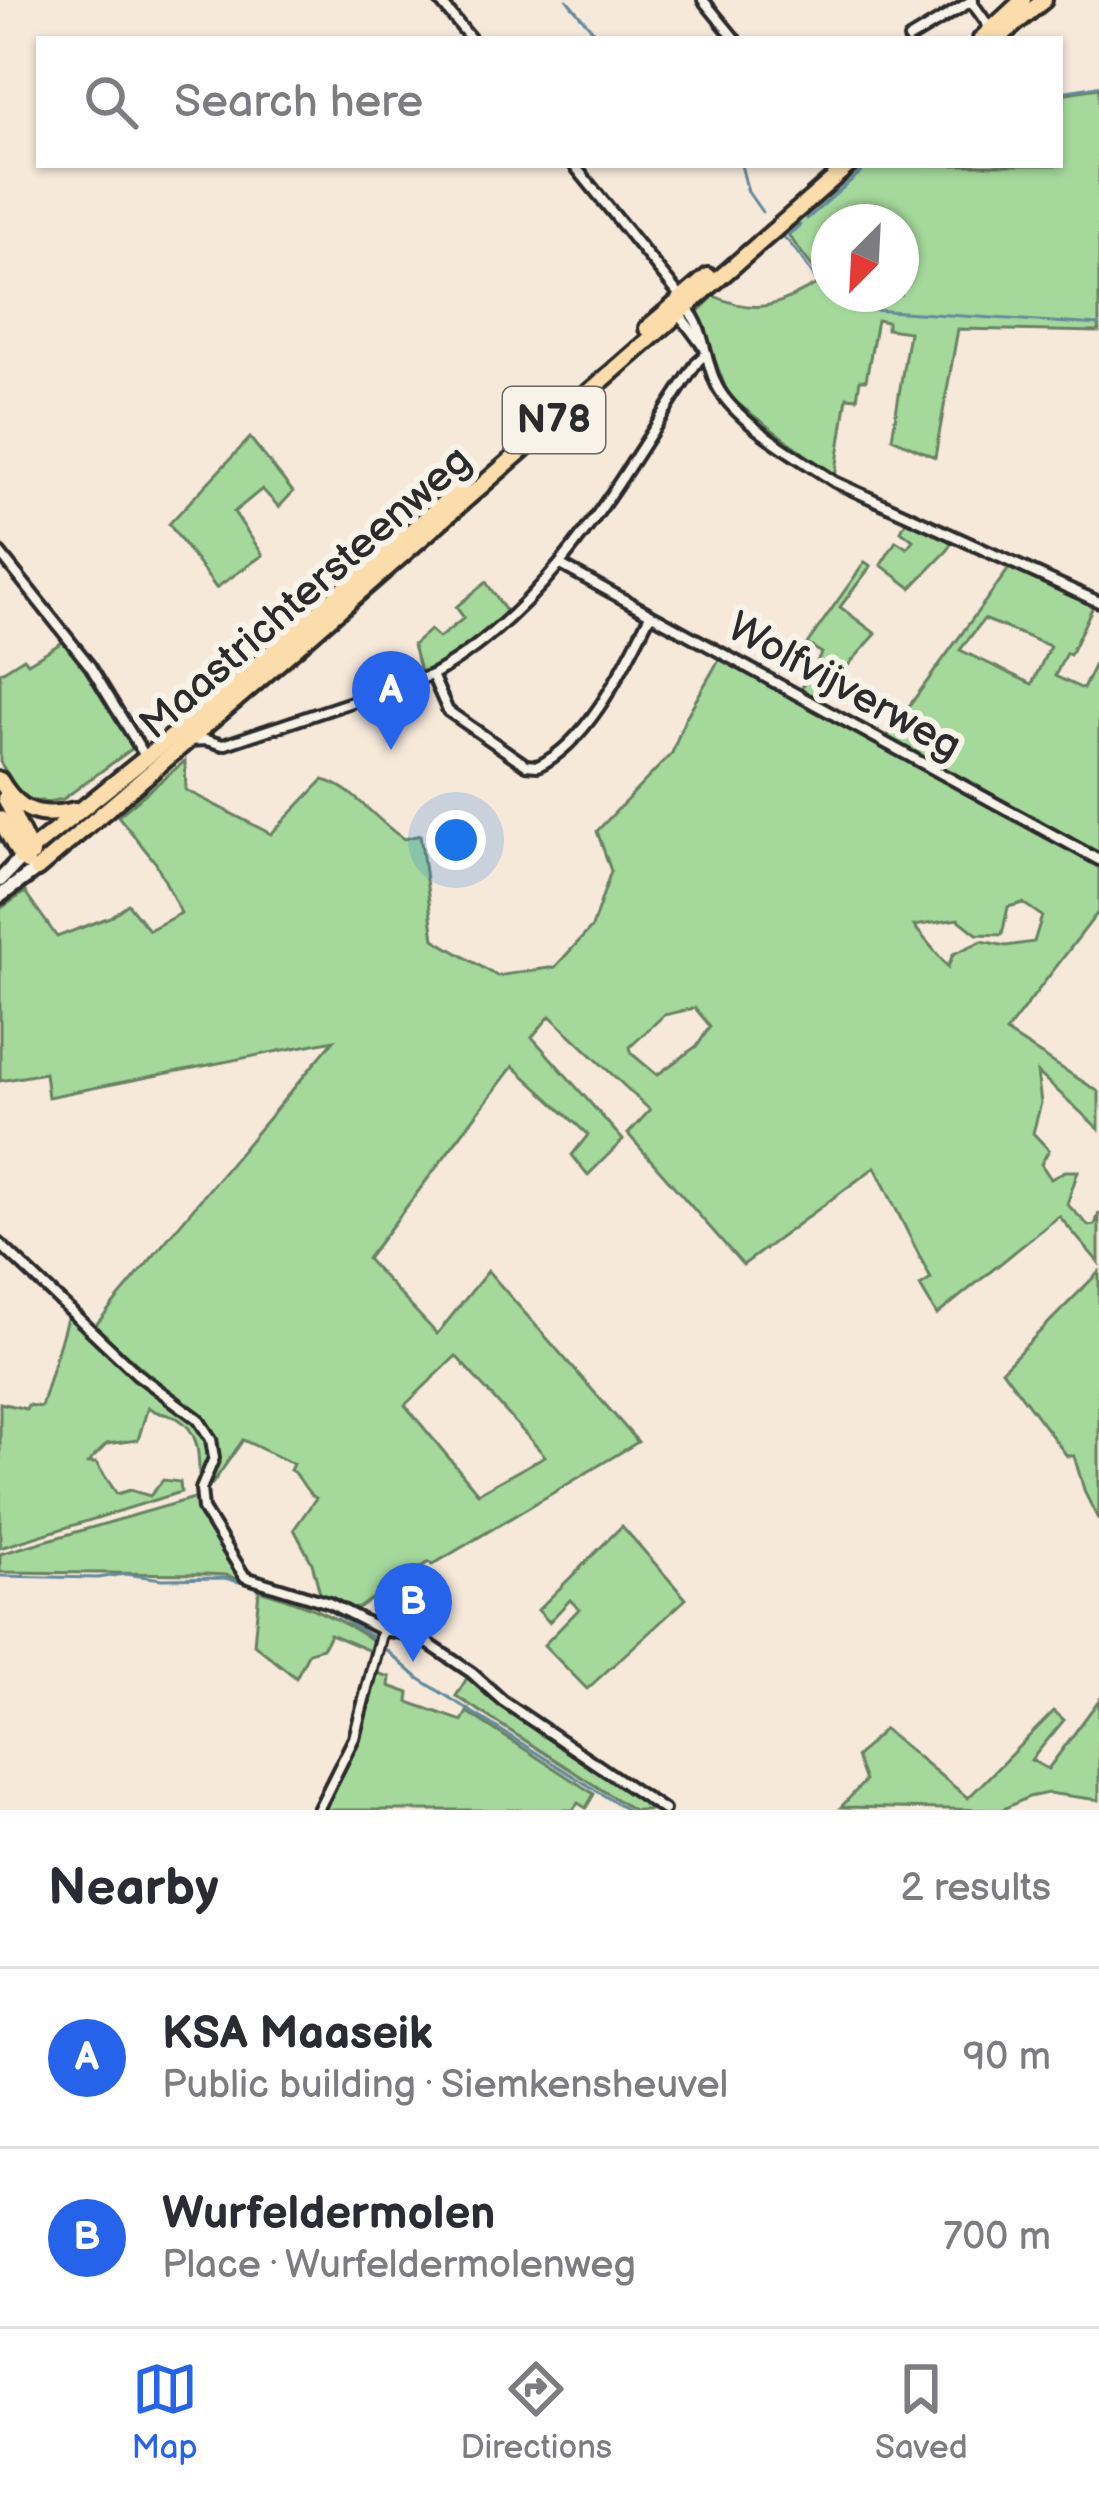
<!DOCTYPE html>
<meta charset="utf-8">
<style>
:root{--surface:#fff;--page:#f7f7f7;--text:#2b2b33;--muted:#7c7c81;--line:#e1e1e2;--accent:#2563eb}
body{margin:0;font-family:"Balsamiq Sans",sans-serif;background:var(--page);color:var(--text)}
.compass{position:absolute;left:811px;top:204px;width:108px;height:108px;border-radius:50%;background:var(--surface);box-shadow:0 3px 9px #0004;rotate:204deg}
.you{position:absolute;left:456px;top:840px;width:42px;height:42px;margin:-30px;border:9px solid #fff;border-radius:50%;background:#1a73e8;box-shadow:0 0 0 18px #1a73e833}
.badge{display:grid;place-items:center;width:78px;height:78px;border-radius:50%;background:var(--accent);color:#fff;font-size:39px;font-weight:700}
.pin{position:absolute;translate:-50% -99px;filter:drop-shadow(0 3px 6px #0008)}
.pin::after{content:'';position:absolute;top:63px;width:42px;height:36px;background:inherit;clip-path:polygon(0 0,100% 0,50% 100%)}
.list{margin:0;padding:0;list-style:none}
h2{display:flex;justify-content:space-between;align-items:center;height:156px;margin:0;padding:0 48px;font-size:51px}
h2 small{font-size:39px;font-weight:400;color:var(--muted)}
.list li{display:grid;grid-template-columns:78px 1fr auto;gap:36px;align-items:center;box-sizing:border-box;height:180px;padding:0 48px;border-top:3px solid var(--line)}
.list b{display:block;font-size:45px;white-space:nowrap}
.list p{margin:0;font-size:39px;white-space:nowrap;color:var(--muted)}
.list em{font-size:39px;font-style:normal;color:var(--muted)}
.icon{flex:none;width:66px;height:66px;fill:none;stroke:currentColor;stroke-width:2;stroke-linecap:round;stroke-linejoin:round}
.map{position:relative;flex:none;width:1099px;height:1810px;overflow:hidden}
.search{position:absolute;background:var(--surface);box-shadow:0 3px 9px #0004;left:36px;right:36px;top:36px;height:132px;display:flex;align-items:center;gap:30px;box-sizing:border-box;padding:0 42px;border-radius:0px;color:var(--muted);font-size:45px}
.sheet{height:516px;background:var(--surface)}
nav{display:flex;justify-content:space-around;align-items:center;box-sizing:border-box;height:168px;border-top:3px solid var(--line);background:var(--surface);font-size:33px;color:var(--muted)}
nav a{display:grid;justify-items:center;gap:6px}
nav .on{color:var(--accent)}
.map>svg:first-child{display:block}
.green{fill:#a5d99b;stroke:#688263;stroke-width:3;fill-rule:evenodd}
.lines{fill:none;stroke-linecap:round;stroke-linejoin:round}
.stream{stroke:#638a9d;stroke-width:3}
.minor-casing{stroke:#2b2b2b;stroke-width:16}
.secondary-casing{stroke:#2b2b2b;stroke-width:21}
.primary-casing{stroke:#2b2b2b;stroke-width:22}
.minor{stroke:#f7f3e8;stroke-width:8}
.secondary{stroke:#f7f3e8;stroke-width:12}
.primary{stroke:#fbddab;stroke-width:14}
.labels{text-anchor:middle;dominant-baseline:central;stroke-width:12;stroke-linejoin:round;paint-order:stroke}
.shield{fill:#f7f3e8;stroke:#686764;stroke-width:3}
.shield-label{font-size:39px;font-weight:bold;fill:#2b2b2b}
.street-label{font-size:42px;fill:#2b2b2b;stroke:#f7f3e8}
</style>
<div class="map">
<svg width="1099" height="1810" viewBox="0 0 1099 1810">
<rect width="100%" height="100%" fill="#f6e9da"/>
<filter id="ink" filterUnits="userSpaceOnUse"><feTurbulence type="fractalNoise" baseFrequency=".00833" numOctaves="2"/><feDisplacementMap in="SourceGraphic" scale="24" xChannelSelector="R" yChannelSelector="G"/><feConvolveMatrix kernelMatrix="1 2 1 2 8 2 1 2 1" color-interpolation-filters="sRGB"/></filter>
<g filter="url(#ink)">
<g class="green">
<path d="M1099,88V332L958,329L935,457L892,438L909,332L887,329V322L877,320L866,380H860L857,398L847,397L835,477L729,397L697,313L714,296C763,318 781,302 823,281L786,232L864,165H1060V94ZM901,222V294H829V222Z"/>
<path d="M250,438L293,492L279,507L262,489L234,512L263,555L216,588L169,524Z"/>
<path d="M907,519L951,542L948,550L911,588L881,565L896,541L907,548L913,540L901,531Z"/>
<path d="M865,562L871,566L840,607L876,634L817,700L800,691L822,653L807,644Z"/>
<path d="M1010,567L1094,604L1070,655L1066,653L1055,676L1083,689L1095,664L1099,666V854L886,738ZM984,619L1050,646L1032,684L960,650Z"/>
<path d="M486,582L508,614L455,658L420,672L413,645L430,630L439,638L464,618L456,607Z"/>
<path d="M66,640L114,709L133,748L63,799L48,802L29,799L17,789L0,762V673L24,658L28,663Z"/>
<path d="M720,658L1099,864V911L1006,1032L1099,1092V1129L1037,1072L1041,1103L1033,1133L1049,1150L1041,1164L1051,1179L1065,1171H1078L1067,1204L1089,1226L1095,1225L1099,1213V1263L1059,1216L937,1315L920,1286L931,1279L875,1167L743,1265L628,1134L650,1110L550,1016L532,1037L623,1140L588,1175L572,1155L588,1135L513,1066L367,1259L437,1334L488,1271L638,1442L432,1565L429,1562L355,1610L320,1593L312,1563L294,1529L316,1498C303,1491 302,1476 290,1470L293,1464L243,1440L212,1484L208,1481L218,1447L209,1426L94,1327L334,1040L48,1097L45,1073L0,1081V909L25,892L57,937L110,917L128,904L149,930L181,913L156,863L118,816L185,761L186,790L271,834L323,780C352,786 378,823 404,839L420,835L434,939L497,976L555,967L592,927L611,871L597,831L672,753L685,719ZM1023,903L1042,916L1034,942L1006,946L982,941L953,954L948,967L914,926L958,919L977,934L1002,935L1008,907ZM695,1008L710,1026L698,1045L657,1075L632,1054L630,1047L664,1015ZM456,1356L545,1456L478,1493L405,1405Z"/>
<path d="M1099,1272V1521L1085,1493L1074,1456H1067L1002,1370Z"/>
<path d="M68,1315L140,1382L197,1425L210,1450L203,1475L199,1474C199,1452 198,1430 177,1418C166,1413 158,1415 148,1407L138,1440L107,1444L88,1463H96L117,1494L130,1490L150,1496L163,1480L180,1482L181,1492L0,1548V1403L26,1409L28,1405L41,1407Z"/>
<path d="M194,1498L231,1565L246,1583L226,1575L204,1574L0,1572V1554Z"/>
<path d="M622,1526L686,1599L587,1689L544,1645L579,1609L570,1600L549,1622L538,1610Z"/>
<path d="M259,1590C302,1603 338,1617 375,1642L372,1652L330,1634L323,1648L309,1652L296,1678L254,1644Z"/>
<path d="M377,1673L390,1677L389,1686L409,1693L408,1702L462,1721L467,1712L594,1794L586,1808L578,1803L573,1810H322L360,1735Z"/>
<path d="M467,1678L493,1701L548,1734L655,1810H633L456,1696Z"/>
<path d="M1099,1700V1800L1048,1793L1029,1797L1001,1810L841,1807L865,1781L856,1757L884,1729L968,1798L1054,1711L1064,1720L1031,1760L1048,1769Z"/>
</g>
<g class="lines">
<g class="stream">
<path d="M567,0L600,39"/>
<path d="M1060,92L1099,86"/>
<path d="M741,165L748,192L762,212"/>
<path d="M807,219L869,165"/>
<path d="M788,235L800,225"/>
<path d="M784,237C815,268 812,292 857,309L1099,325"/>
<path d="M0,1576L98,1578L125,1574L162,1579L225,1578L320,1605L369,1635L418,1678L627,1810"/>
</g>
<defs>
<g id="minor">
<path d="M439,0L471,39"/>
<path d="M703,0L735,39"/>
<path d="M971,1L990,28"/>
<path d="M909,39L973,0"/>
<path d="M574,165L681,297"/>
<path d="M686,307C706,329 704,360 717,386C736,423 800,458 835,482L1099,602"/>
<path d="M679,314L702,345"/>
<path d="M0,553L90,666L145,756"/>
<path d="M561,565L1099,860"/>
<path d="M432,675L448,711L526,765L538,766C590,741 625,664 650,615"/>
<path d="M189,741L206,740L223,745L432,675C555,606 622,474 698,361L706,354"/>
<path d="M0,1244L137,1374L198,1419L211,1439L214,1458L201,1489L203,1509L245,1577L329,1603L382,1630L412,1635L426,1642L472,1673L503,1701L664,1810"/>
<path d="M318,1810L354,1738L382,1630"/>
</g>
<g id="secondary">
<path d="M0,880L21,858"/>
<path d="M0,896L37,869"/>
</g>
<g id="primary">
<path d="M981,39L1023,0"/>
<path d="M997,39L1044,0"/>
<path d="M647,328L708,276"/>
<path d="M0,780C19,812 39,819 75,810"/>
<path d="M5,798L32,854"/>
<path d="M0,819L21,858L27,862"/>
<path d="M21,858L189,723L462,487"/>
<path d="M37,869L251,687L849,165"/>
</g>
</defs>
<use href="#minor" class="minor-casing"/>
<use href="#secondary" class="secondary-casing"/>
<use href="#primary" class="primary-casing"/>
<use href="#minor" class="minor"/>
<use href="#secondary" class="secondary"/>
<use href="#primary" class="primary"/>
</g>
</g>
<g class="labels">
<rect class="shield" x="503" y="387" width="102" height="66" rx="9"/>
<g class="shield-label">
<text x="554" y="420">N78</text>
</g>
<g class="street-label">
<text transform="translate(306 593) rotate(-41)">Maastrichtersteenweg</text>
<text transform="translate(844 687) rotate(29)">Wolfvijverweg</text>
</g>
</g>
</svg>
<svg class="compass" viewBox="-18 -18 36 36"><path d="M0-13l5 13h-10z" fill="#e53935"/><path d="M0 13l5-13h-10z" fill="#7c7c81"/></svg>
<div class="you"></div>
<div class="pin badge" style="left:391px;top:750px">A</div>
<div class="pin badge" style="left:413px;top:1662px">B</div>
<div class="search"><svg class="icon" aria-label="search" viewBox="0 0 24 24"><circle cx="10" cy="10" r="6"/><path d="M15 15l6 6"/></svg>Search here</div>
</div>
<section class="sheet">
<h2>Nearby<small>2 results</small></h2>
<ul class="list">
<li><span class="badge">A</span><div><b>KSA Maaseik</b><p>Public building · Siemkensheuvel</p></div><em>90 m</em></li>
<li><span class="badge">B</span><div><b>Wurfeldermolen</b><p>Place · Wurfeldermolenweg</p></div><em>700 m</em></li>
</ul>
</section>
<nav>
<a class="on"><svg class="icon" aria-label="map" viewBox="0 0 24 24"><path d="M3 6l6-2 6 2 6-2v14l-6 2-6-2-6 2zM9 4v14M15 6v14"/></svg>Map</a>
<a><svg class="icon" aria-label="directions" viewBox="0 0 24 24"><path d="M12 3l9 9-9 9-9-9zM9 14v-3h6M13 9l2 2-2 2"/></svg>Directions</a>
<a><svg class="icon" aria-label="saved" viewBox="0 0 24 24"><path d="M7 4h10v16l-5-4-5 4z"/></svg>Saved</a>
</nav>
